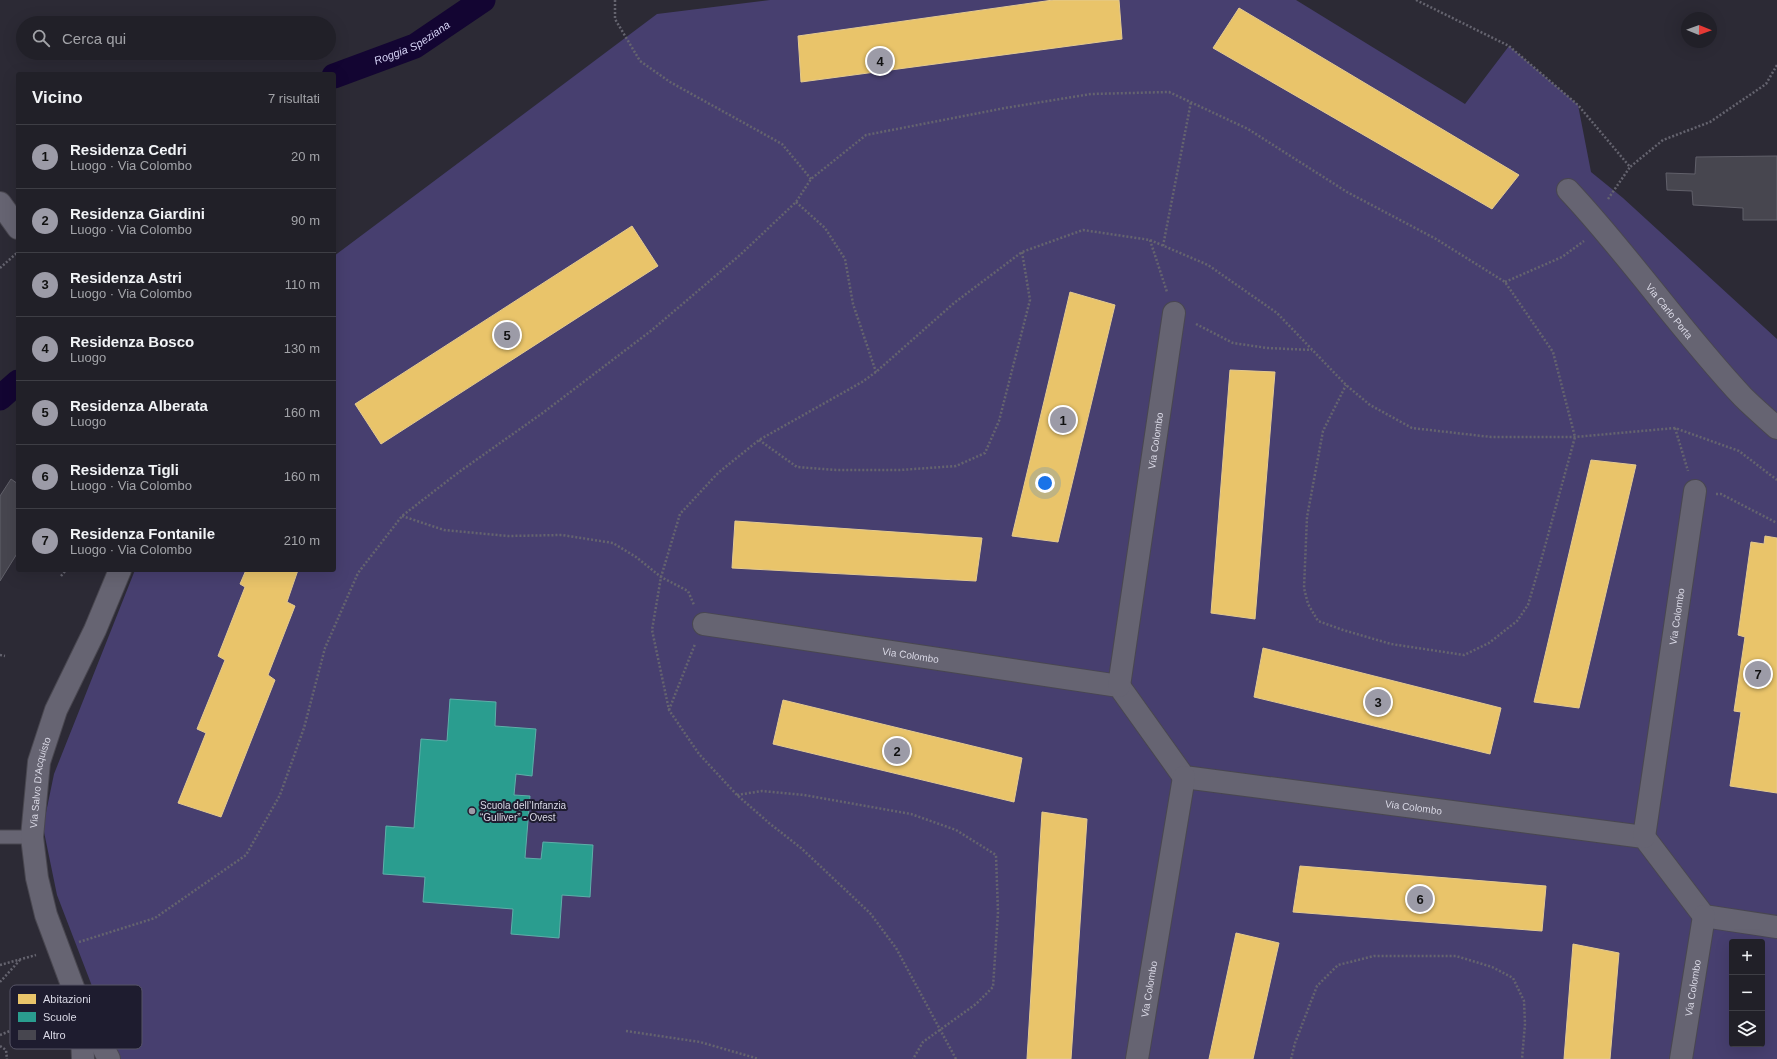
<!DOCTYPE html>
<html lang="it">
<meta charset="utf-8">
<style>
:root{--surface:#212028;--page:#2d2d34;--text:#f1f3f6;--muted:#a2a3a8;--line:#3e3e45;--accent:#9c9ba7}
body{margin:0;font-family:Helvetica,sans-serif;background:var(--page);color:var(--text)}
.controls{position:absolute;right:12px;bottom:12px;display:grid;overflow:hidden;border-radius:4px;box-shadow:0 4px 16px #0002}
.controls button{width:36px;height:36px;display:grid;place-items:center;padding:0;border:0;border-bottom:1px solid var(--line);background:var(--surface);color:var(--text);font:20px sans-serif}
.compass{position:absolute;left:1681px;top:12px;width:36px;height:36px;border-radius:50%;background:var(--surface);box-shadow:0 4px 16px #0002;rotate:91deg}
.you{position:absolute;left:1045px;top:483px;width:14px;height:14px;margin:-10px;border:3px solid #fff;border-radius:50%;background:#1a73e8;box-shadow:0 0 0 6px #1a73e833}
.badge{display:grid;place-items:center;width:26px;height:26px;border-radius:50%;background:var(--accent);color:#111;font-size:13px;font-weight:700}
.pin{position:absolute;translate:-50% -50%;border:2px solid #fff;box-shadow:0 1px 4px #0006}
.list{margin:0;padding:0;list-style:none}
h2{display:flex;justify-content:space-between;align-items:center;height:52px;margin:0;padding:0 16px;font-size:17px}
h2 small{font-size:13px;font-weight:400;color:var(--muted)}
.list li{display:grid;grid-template-columns:26px 1fr auto;gap:12px;align-items:center;box-sizing:border-box;height:64px;padding:0 16px;border-top:1px solid var(--line)}
.list b{display:block;font-size:15px;white-space:nowrap}
.list p{margin:0;font-size:13px;white-space:nowrap;color:var(--muted)}
.list em{font-size:13px;font-style:normal;color:var(--muted)}
.icon{flex:none;width:22px;height:22px;fill:none;stroke:currentColor;stroke-width:2;stroke-linecap:round;stroke-linejoin:round}
.map{position:relative;flex:none;width:1777px;height:1059px;overflow:hidden}
.search{position:absolute;background:var(--surface);box-shadow:0 4px 16px #0002;left:16px;top:16px;width:320px;height:44px;display:flex;align-items:center;gap:10px;box-sizing:border-box;padding:0 14px;border-radius:22px;color:var(--muted);font-size:15px}
.panel{position:absolute;background:var(--surface);box-shadow:0 4px 16px #0002;left:16px;top:72px;width:320px;height:500px;border-radius:4px}
.map>svg:first-child{display:block}
.green{fill:#473f6f;fill-rule:evenodd}
.homes{fill:#e9c46a;stroke:#e4ca8f}
.schools{fill:#2a9d8f;stroke:#5eafa9}
.lines{fill:none;stroke-linecap:round;stroke-linejoin:round}
.canal{stroke:#130532;stroke-width:25}
.building{fill:#47464f;stroke:#61606a}
.service-casing{stroke:#494750;stroke-width:15}
.minor-casing{stroke:#494750;stroke-width:24}
.path{stroke:#65646f;stroke-width:2.5;stroke-dasharray:2 2;stroke-linecap:butt}
.service{stroke:#666472;stroke-width:13}
.minor{stroke:#666472;stroke-width:22}
.poi-dot{fill:#9c9ba7;stroke:#1e1c2f;stroke-width:1.5}
.labels{text-anchor:middle;dominant-baseline:central;stroke-width:4;stroke-linejoin:round;paint-order:stroke}
.street-label{font-size:10px;fill:#d9d8e5;stroke:#1e1c2f}
.poi-label{font-size:10px;fill:#d9d8e5;stroke:#1e1c2f;text-anchor:start}
.water-label{font-size:11px;font-style:italic;fill:#d6d3f6;stroke:#1e1c2f}
.key{fill:#1e1c2f;stroke:#565466;stroke-width:1}
.key-label{font-size:11px;fill:#d9d8e5}
</style>
<div class="map">
<svg width="1777" height="1059" viewBox="0 0 1777 1059">
<rect width="100%" height="100%" fill="#2c2a35"/>
<path class="green" d="M770,0H1296L1465,104L1509,46L1578,105L1591,172L1623,198L1777,339V1059H120L57,895L43,827L54,774L135,570H334V256L657,14ZM1732,942H1762V1044H1732Z"/>
<g class="homes">
<path d="M1053,0H1119L1122,39L801,82L798,36Z"/>
<path d="M1239,8L1519,175L1492,209L1213,48Z"/>
<path d="M632,226L658,266L381,444L355,404Z"/>
<path d="M1070,292L1115,305L1058,542L1012,536Z"/>
<path d="M1230,370L1275,372L1255,619L1211,613Z"/>
<path d="M1591,460L1636,465L1579,708L1534,702Z"/>
<path d="M735,521L982,538L976,581L732,568Z"/>
<path d="M1765,536L1777,538V793L1730,786L1741,712L1734,711L1745,637L1738,635L1751,542L1764,544Z"/>
<path d="M246,570H298L287,602L295,606L268,675L275,680L221,817L178,803L206,733L197,729L225,660L218,656L245,587L240,584Z"/>
<path d="M1263,648L1501,708L1490,754L1254,697Z"/>
<path d="M783,700L1022,758L1014,802L773,744Z"/>
<path d="M1042,812L1087,819L1071,1059H1027Z"/>
<path d="M1300,866L1546,886L1542,931L1293,912Z"/>
<path d="M1236,933L1279,943L1253,1059H1209Z"/>
<path d="M1573,944L1619,953L1610,1059H1564Z"/>
</g>
<path class="schools" d="M450,699L496,702L495,726L536,729L532,776L516,774L514,795L530,796L525,858L541,859L543,842L593,845L590,897L562,895L559,938L511,934L513,909L423,902L425,877L383,874L386,826L414,828L421,739L447,741Z"/>
<g class="lines">
<g class="canal">
<path id="s1" d="M334,76L415,46L483,0"/>
<path d="M0,398L18,382"/>
</g>
</g>
<g class="building">
<path d="M1777,156V220H1743V208L1693,205L1692,191L1667,190L1666,173L1695,174L1696,157Z"/>
<path d="M11,479L18,484V552L0,581V496Z"/>
</g>
<g class="lines">
<defs>
<path id="service" d="M0,837H32"/>
<g id="minor">
<path id="s2" d="M1568,190C1630,256 1681,331 1743,397C1754,408 1766,418 1777,428"/>
<path d="M0,203L18,228"/>
<path id="s3" d="M704,624L1119,686L1184,777L1644,837L1704,916L1777,927"/>
<path id="s4" d="M1119,686L1174,313"/>
<path id="s5" d="M1644,837L1695,491"/>
<path d="M81,1010L83,1059"/>
<path id="s6" d="M109,1059L74,990L46,915L37,878L32,837L39,762L56,710L95,630L120,570"/>
<path id="s7" d="M1137,1059L1184,777"/>
<path id="s8" d="M1681,1059L1704,916"/>
</g>
</defs>
<use href="#service" class="service-casing"/>
<use href="#minor" class="minor-casing"/>
<g class="path">
<path d="M615,0V19L640,61L670,82L782,144L811,179"/>
<path d="M1416,0L1509,46L1578,105L1630,167L1663,140L1710,122L1766,84L1777,65"/>
<path d="M1608,199L1630,167"/>
<path d="M796,202L825,228L845,259L853,304L876,372"/>
<path d="M1150,240L1167,292"/>
<path d="M1163,246L1191,102"/>
<path d="M0,268L18,252"/>
<path d="M1505,282L1562,257L1584,241"/>
<path d="M1196,324L1233,343L1267,348L1312,350"/>
<path d="M1675,428L1688,471"/>
<path d="M759,440L797,467L836,470H900L956,466L985,453L999,421L1030,300L1022,252"/>
<path d="M1716,494H1721L1777,523"/>
<path d="M402,516L444,530L508,536L562,535L613,543L636,557L661,577L688,591L694,605"/>
<path d="M61,576L66,570"/>
<path d="M0,655L5,656"/>
<path d="M669,710L695,644"/>
<path d="M737,795L762,791L804,795L911,814L956,830L996,855L998,912L993,987L976,1004L923,1042L913,1059"/>
<path d="M79,942L155,918L246,855L280,795L304,728L325,648L358,573L402,516L459,472L544,412L652,330L740,255L796,202L811,179L866,135L1005,108L1091,94L1169,92L1248,129L1347,192L1436,239L1505,282L1553,352L1575,437L1542,557L1528,605L1517,621L1489,643L1464,655L1391,644L1343,630L1318,621L1308,604L1304,588L1307,517L1323,431L1346,385"/>
<path d="M0,965L36,955"/>
<path d="M0,982L20,960"/>
<path d="M626,1031L700,1042L759,1059"/>
<path d="M0,1035L59,1011"/>
<path d="M0,1046L6,1050L7,1059"/>
<path d="M956,1059L896,948L870,913L801,848L769,823L737,795L699,754L669,710L652,630L661,577L680,514L718,473L759,440L862,382L876,372L954,303L1022,252L1083,230L1150,240L1208,265L1277,313L1346,385L1370,405L1412,428L1491,437H1575L1675,428L1739,451L1777,480"/>
<path d="M1291,1059L1295,1043L1317,986L1338,965L1374,956H1456L1492,967L1513,978L1524,1001L1525,1024L1522,1059"/>
</g>
<use href="#service" class="service"/>
<use href="#minor" class="minor"/>
</g>
<circle class="poi-dot" cx="472" cy="811" r="4"/>
<g class="labels">
<g class="street-label">
<text stroke="none"><textPath href="#s2" startOffset="158">Via Carlo Porta</textPath></text>
<text stroke="none"><textPath href="#s4" startOffset="248">Via Colombo</textPath></text>
<text stroke="none"><textPath href="#s5" startOffset="223">Via Colombo</textPath></text>
<text stroke="none"><textPath href="#s3" startOffset="209">Via Colombo</textPath></text>
<text stroke="none"><textPath href="#s6" startOffset="292">Via Salvo D'Acquisto</textPath></text>
<text stroke="none"><textPath href="#s3" startOffset="763">Via Colombo</textPath></text>
<text stroke="none"><textPath href="#s8" startOffset="72">Via Colombo</textPath></text>
<text stroke="none"><textPath href="#s7" startOffset="71">Via Colombo</textPath></text>
</g>
<g class="poi-label">
<text x="480" y="805">Scuola dell’Infanzia<tspan x="480" dy="12">“Gulliver” - Ovest</tspan></text>
</g>
<g class="water-label">
<text stroke="none"><textPath href="#s1" startOffset="85">Roggia Speziana</textPath></text>
</g>
</g>
<rect x="10" y="985" width="132" height="64" rx="6" class="key"/>
<rect x="18" y="994" width="18" height="10" fill="#e9c46a"/>
<rect x="18" y="1012" width="18" height="10" fill="#2a9d8f"/>
<rect x="18" y="1030" width="18" height="10" fill="#47464f"/>
<g class="key-label">
<text x="43" y="1003">Abitazioni</text>
<text x="43" y="1021">Scuole</text>
<text x="43" y="1039">Altro</text>
</g>
</svg>
<div class="controls">
<button>+</button>
<button>−</button>
<button><svg class="icon" aria-label="layers" viewBox="0 0 24 24"><path d="M12 4l9 5-9 5-9-5zM3 14l9 5 9-5"/></svg></button>
</div>
<svg class="compass" viewBox="-18 -18 36 36"><path d="M0-13l5 13h-10z" fill="#e53935"/><path d="M0 13l5-13h-10z" fill="#a2a3a8"/></svg>
<div class="you"></div>
<div class="pin badge" style="left:1063px;top:420px">1</div>
<div class="pin badge" style="left:897px;top:751px">2</div>
<div class="pin badge" style="left:1378px;top:702px">3</div>
<div class="pin badge" style="left:880px;top:61px">4</div>
<div class="pin badge" style="left:507px;top:335px">5</div>
<div class="pin badge" style="left:1420px;top:899px">6</div>
<div class="pin badge" style="left:1758px;top:674px">7</div>
<div class="search"><svg class="icon" aria-label="search" viewBox="0 0 24 24"><circle cx="10" cy="10" r="6"/><path d="M15 15l6 6"/></svg>Cerca qui</div>
<section class="panel">
<h2>Vicino<small>7 risultati</small></h2>
<ul class="list">
<li><span class="badge">1</span><div><b>Residenza Cedri</b><p>Luogo · Via Colombo</p></div><em>20 m</em></li>
<li><span class="badge">2</span><div><b>Residenza Giardini</b><p>Luogo · Via Colombo</p></div><em>90 m</em></li>
<li><span class="badge">3</span><div><b>Residenza Astri</b><p>Luogo · Via Colombo</p></div><em>110 m</em></li>
<li><span class="badge">4</span><div><b>Residenza Bosco</b><p>Luogo</p></div><em>130 m</em></li>
<li><span class="badge">5</span><div><b>Residenza Alberata</b><p>Luogo</p></div><em>160 m</em></li>
<li><span class="badge">6</span><div><b>Residenza Tigli</b><p>Luogo · Via Colombo</p></div><em>160 m</em></li>
<li><span class="badge">7</span><div><b>Residenza Fontanile</b><p>Luogo · Via Colombo</p></div><em>210 m</em></li>
</ul>
</section>
</div>
